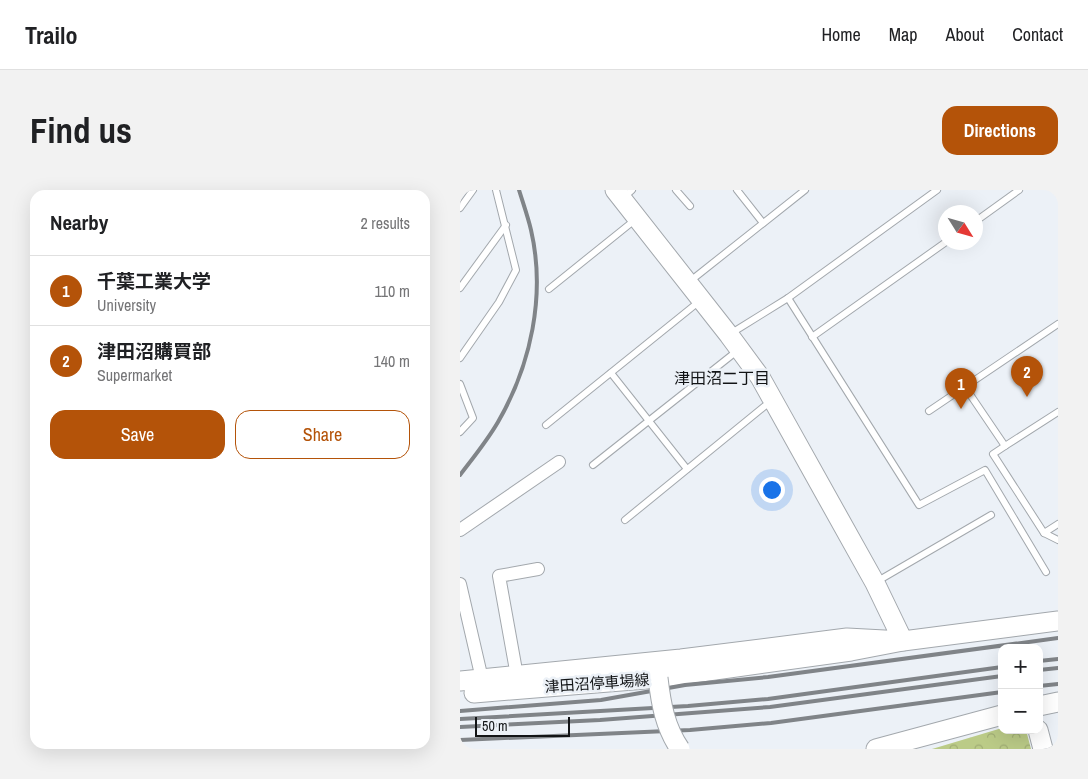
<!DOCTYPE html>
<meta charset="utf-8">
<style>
:root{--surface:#fff;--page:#f2f2f2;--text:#202124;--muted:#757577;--line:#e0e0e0;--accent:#b45309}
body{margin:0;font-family:"Archivo Narrow","Noto Sans JP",sans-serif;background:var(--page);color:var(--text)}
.controls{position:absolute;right:15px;bottom:15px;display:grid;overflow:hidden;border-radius:10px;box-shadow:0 5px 20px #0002}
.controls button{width:45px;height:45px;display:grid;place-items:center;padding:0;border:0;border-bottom:1px solid var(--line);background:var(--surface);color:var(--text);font:25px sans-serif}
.compass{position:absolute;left:478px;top:15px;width:45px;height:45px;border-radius:50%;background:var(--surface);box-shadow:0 5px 20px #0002;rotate:127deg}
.scale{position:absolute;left:15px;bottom:12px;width:95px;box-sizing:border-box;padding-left:5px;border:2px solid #121416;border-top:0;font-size:14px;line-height:18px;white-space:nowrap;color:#121416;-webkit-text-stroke:4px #ecf1f7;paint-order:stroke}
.you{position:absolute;left:311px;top:299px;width:18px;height:18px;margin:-12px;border:4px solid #fff;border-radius:50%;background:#1a73e8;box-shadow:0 0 0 8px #1a73e833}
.badge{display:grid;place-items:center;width:32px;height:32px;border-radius:50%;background:var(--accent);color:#fff;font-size:16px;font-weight:700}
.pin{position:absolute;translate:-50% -41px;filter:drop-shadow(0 1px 2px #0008)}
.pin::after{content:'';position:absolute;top:26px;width:18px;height:15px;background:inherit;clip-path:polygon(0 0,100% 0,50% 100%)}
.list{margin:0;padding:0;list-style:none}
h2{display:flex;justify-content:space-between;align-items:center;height:65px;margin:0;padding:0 20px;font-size:21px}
h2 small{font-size:16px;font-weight:400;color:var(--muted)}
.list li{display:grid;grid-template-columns:32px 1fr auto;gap:15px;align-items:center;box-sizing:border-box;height:70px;padding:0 20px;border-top:1px solid var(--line)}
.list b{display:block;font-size:19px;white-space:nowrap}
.list p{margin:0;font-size:16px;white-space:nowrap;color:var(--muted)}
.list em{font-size:16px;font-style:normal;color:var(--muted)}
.actions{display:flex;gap:10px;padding:15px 20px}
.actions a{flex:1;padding:11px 0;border:1px solid var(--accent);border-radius:15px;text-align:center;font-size:18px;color:var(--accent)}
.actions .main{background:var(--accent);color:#fff}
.map{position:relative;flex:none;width:598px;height:559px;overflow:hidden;border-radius:15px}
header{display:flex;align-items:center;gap:30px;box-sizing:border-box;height:70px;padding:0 25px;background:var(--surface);border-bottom:1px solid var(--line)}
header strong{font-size:24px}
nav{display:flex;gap:28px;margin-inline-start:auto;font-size:18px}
.intro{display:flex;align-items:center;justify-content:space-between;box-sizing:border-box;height:120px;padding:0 30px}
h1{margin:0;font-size:35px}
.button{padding:12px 22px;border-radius:15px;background:var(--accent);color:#fff;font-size:18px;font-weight:700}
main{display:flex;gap:30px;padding:0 30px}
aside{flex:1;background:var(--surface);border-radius:15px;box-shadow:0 5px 20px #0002}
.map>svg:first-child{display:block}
.forest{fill:url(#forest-crowns)}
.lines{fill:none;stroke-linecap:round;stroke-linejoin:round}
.lane-casing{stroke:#a3a8ad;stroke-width:8}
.street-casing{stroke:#a3a8ad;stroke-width:14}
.secondary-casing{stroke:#a3a8ad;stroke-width:21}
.lane{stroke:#fff;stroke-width:6}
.street{stroke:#fff;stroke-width:12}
.secondary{stroke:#fff;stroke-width:19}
.rail{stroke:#808488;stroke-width:4}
.secondary-bridge-casing{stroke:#a3a8ad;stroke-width:21;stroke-linecap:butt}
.secondary-bridge{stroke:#fff;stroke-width:19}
.labels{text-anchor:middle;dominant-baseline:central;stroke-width:5;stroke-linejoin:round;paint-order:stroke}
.street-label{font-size:15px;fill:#121416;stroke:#ecf1f7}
.neighbourhood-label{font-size:16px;fill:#121416;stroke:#ecf1f7}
</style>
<header>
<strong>Trailo</strong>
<nav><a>Home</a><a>Map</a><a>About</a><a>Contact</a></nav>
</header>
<div class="intro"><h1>Find us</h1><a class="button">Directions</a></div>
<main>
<aside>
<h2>Nearby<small>2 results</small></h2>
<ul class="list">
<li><span class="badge">1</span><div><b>千葉工業大学</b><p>University</p></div><em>110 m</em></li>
<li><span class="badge">2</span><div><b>津田沼購買部</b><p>Supermarket</p></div><em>140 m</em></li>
</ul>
<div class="actions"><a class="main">Save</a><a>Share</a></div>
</aside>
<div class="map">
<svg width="598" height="559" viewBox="0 0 598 559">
<defs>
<pattern id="forest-crowns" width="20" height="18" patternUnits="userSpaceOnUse" patternTransform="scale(1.25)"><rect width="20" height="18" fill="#bbcb87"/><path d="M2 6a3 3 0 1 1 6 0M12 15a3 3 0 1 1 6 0" fill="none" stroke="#a0ad74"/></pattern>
</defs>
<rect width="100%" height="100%" fill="#ecf1f7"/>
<path class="forest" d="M542,538V540H566L571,559H472Z"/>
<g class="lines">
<defs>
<g id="lane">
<path d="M216,0L230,16"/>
<path d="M277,0L303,33"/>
<path d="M163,8L172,0"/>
<path d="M0,18L13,0"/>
<path d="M516,31L559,0"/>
<path d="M229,92L345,0"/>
<path d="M0,98L46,35"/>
<path d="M89,99L176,29"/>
<path d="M328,108L459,315L525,280L586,382"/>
<path d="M270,144L328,108L477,0"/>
<path d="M352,147L486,52"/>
<path d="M0,168L39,112L56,80L36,0"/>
<path d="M151,183L227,279"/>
<path d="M0,194L13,228L0,242"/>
<path d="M505,197L545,256L598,222"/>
<path d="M469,221L598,134"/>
<path d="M86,235L241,110"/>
<path d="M545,256L533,264L584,343"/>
<path d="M133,275L277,161"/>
<path d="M165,330L311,211"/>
<path d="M598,334L584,343L598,350"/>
<path d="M416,392L531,325"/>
</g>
<g id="street">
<path d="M0,340L99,272"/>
<path d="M0,394L22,489"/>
<path d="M57,486L39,386L78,379"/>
</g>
<g id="secondary">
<path d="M0,491L221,469L387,448L443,451L415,393L300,187L269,145L155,0"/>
<path d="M14,503L198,488L391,461L443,451L598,431"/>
<path d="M579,516L598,512"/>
<path d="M578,540L583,559"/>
<path d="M416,559L542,525"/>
</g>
</defs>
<use href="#lane" class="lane-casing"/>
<use href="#street" class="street-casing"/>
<use href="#secondary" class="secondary-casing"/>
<use href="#lane" class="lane"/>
<use href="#street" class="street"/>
<use href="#secondary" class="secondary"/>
<g class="rail">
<path d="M0,285C13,268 27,251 38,232C71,175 86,105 71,40C68,27 63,13 59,0"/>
<path d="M579,471L598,469"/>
<path d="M579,480L598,478"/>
<path d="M579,496L598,494"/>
<path d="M0,521L141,510L225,495L308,487L598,448"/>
<path d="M0,529L228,516L308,509L542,477"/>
<path d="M0,537L140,530L310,517L542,486"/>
<path d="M0,550L230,540L311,533L542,502"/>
</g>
<defs>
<path id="secondary-bridge" d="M198,488C201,514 205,537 220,559"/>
</defs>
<use href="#secondary-bridge" class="secondary-bridge-casing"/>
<use href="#secondary-bridge" class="secondary-bridge"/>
</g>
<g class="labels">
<g class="street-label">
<text transform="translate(137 493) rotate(-4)">津田沼停車場線</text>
</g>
<g class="neighbourhood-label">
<text x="262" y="188">津田沼二丁目</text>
</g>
</g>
</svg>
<div class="controls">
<button>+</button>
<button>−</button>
</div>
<svg class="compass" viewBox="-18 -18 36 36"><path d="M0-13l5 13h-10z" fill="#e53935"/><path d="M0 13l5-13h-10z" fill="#757577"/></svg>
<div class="scale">50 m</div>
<div class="you"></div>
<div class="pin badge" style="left:501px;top:219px">1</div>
<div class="pin badge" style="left:567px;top:207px">2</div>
</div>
</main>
